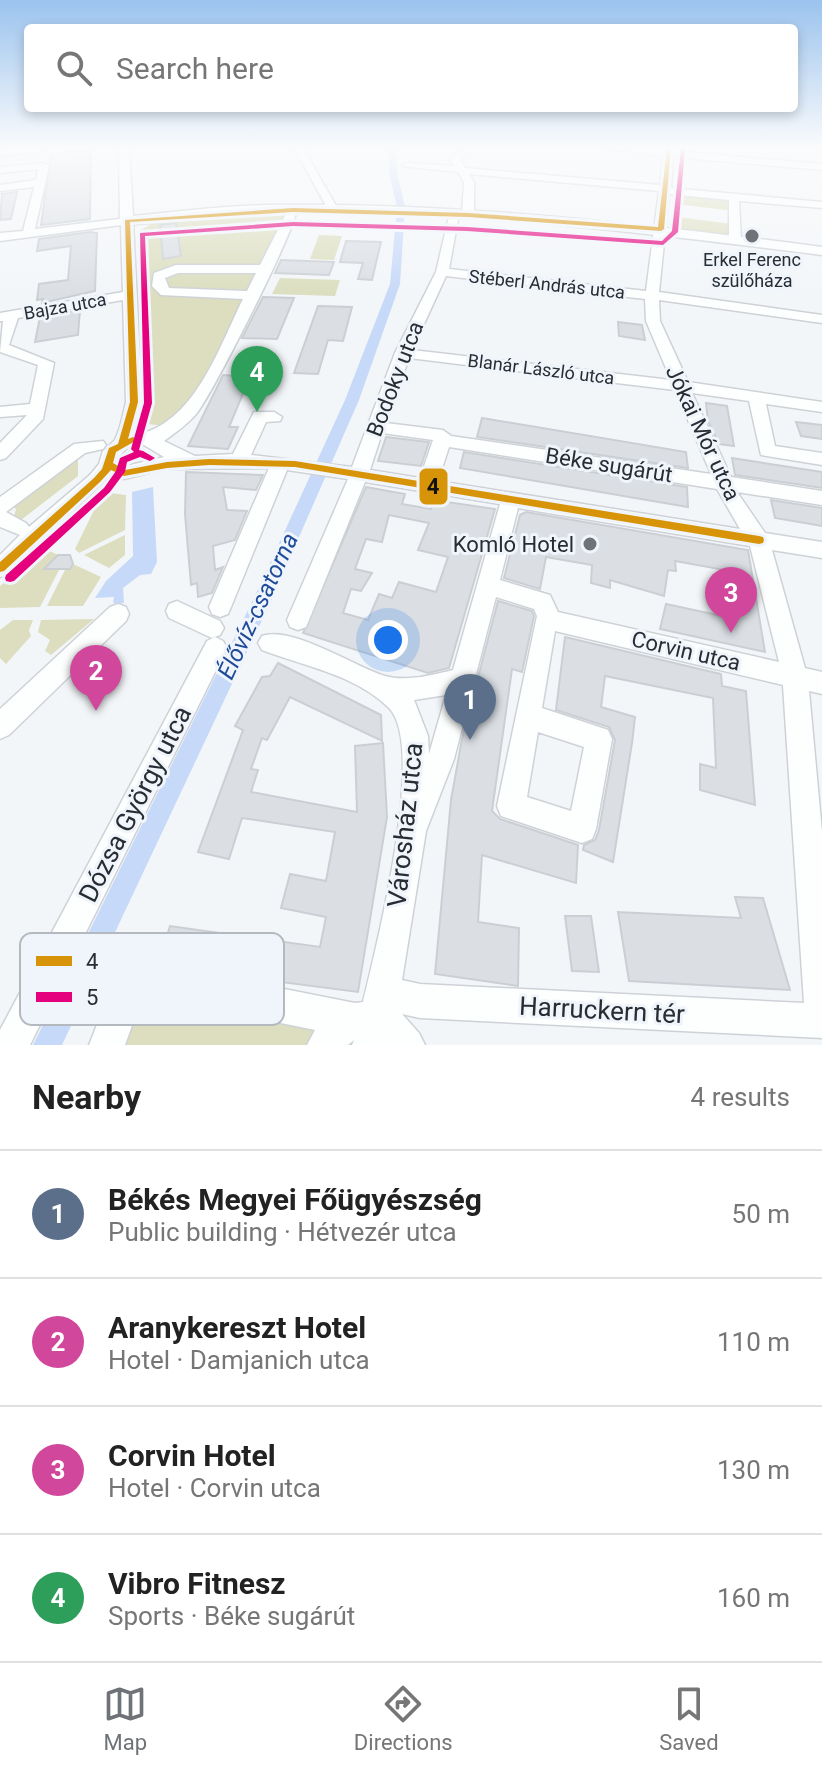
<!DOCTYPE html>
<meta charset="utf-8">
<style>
:root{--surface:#fff;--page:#f2f2f2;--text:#222;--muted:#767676;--line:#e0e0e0;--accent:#6f7378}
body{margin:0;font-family:Roboto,sans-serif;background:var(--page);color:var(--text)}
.you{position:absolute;left:388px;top:640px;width:28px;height:28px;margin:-20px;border:6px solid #fff;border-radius:50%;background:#1a73e8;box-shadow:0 0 0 12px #1a73e833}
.badge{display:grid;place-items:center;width:52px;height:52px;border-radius:50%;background:var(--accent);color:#fff;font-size:26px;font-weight:700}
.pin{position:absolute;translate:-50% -66px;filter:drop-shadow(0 2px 4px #0008)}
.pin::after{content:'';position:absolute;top:42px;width:28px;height:24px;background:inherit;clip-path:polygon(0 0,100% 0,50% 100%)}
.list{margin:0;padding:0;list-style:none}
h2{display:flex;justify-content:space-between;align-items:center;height:104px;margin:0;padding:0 32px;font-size:34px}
h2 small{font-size:26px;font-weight:400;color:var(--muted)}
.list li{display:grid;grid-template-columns:52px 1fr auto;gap:24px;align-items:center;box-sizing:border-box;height:128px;padding:0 32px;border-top:2px solid var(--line)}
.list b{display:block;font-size:30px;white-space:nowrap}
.list p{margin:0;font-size:26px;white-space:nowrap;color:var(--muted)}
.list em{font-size:26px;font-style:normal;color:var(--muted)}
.icon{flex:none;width:44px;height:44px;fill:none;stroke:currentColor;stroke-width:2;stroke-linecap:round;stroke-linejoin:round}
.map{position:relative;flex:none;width:822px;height:1045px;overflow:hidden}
.search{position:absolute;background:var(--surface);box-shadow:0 4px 12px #0003;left:24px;right:24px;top:24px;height:88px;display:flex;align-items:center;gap:20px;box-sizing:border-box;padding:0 28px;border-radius:8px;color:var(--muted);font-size:30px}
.sheet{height:616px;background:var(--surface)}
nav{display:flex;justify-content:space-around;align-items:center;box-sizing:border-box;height:112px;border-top:2px solid var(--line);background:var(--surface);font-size:22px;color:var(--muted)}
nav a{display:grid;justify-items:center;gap:4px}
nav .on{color:var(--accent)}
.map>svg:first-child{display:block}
.green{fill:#dcdebf}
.water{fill:#c7d9f8}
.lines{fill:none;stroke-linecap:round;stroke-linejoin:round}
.canal{fill:#c7d9f8;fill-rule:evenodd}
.building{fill:#dbdfe4;stroke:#cbcfd4;stroke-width:2;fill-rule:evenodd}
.minor-casing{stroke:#ced2d7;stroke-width:3}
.major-casing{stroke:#ced2d7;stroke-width:3}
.minor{fill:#fdfefe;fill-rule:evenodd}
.major{fill:#fdfefe;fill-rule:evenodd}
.bus-1-casing{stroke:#f0f5fc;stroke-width:6}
.bus-2-casing{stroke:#f0f5fc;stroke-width:6}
.bus-1{fill:#d89408;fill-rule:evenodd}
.bus-2{fill:#e5007d;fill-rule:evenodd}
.poi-dot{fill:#6f7378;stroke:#f0f5fc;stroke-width:3}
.labels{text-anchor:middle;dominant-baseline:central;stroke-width:6;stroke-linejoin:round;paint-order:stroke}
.far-poi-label{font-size:18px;fill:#282c33;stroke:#f0f5fc}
.far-street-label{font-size:18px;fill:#282c33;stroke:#f0f5fc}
.street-label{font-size:22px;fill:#282c33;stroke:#f0f5fc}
.poi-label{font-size:22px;fill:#282c33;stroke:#f0f5fc;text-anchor:end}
.water-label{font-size:24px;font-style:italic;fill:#1f4b9b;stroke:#f0f5fc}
.near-street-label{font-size:26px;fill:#282c33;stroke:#f0f5fc}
.key{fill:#f0f5fc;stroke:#b4b9c0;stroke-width:2}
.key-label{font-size:22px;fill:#282c33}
.line-badge{stroke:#f0f5fc;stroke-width:3}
.pale-badge-label{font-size:22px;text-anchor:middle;font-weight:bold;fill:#111}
</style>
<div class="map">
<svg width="822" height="1045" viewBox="0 0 822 1045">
<rect width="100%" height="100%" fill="#f3f6f9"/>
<g class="green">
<path d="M676,192L734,197V211L676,204Z"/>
<path d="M288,214L188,410L166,426L147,424L142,406L148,387L139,231L153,223Z"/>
<path d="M671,216L731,224L729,236L670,227Z"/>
<path d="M319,235L342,236L334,260L310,259Z"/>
<path d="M280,278L340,280L335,296L272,294Z"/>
<path d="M78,459V476L21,520L14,517L16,509L10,504Z"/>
<path d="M110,493L126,495L125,530L79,553L75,549L99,500Z"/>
<path d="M125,535V555L109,568L84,555Z"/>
<path d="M43,548L58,555L46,569L59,570L40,607L0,608V586Z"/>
<path d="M73,564L101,577L83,606H47L65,570Z"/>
<path d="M94,619L51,655L45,651L50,640L38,632L41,620Z"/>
<path d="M13,620H33L29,630L31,636L6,664L0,658V630Z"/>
<path d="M133,976L353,1020L325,1045H107Z"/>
</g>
<path class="water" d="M153,487L157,562L151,574L140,575L123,588L124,603H113L114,597L95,598L106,581L133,556L132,492Z"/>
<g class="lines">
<path class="canal" d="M388,148H396L397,173L405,207L400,284L359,400L271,601L62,1045H33L253,600L345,400L390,284L397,207L389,173Z"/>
</g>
<g class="building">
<path d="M91,150L90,219L41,225L51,154Z"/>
<path d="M17,192L11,219L0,220L2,194Z"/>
<path d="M176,223L181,256L163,259L160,225Z"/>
<path d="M90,232L97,233L95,291L42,303L43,299L37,300L39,284L68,280L71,246L37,251L39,239Z"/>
<path d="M346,241L381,242L372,280L358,279L363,263L340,262Z"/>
<path d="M281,260L334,262L329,275L275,273Z"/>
<path d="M263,297L294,298L277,339L242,338Z"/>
<path d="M318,306L352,307L343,341L328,340L318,374L294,373Z"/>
<path d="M80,310L78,335L35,342L40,317Z"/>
<path d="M618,322L642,325L645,340L619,336Z"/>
<path d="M223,375L250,377L229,427H238L228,449L188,446Z"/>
<path d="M706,403L727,406L734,446L719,444L708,421Z"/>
<path d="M482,418L686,452L688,468L477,437Z"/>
<path d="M796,422L822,425V439L801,436Z"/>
<path d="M386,437L429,442L421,466L378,461Z"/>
<path d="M464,452L687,487L688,507L460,468Z"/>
<path d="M732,458L822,472V488L735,475Z"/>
<path d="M186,472L263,475L256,490L223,487L227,510L247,511L235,540L213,546L215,570L223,567L212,593L198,597L197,583L191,585L185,514Z"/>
<path d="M366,487L405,494L402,504L431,509L434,500L495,509L449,668L428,673L303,633ZM389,515L429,523L418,550L448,557L436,592L399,582L392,598L379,594L368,620L343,613L351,589L361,591L372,573L355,569L366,539L382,542Z"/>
<path d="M771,500L822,508V526L775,518Z"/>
<path d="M526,512L748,550L765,652L660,629L666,604L731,618L725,570L675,561L676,571L668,570L664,596L610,580V588L591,583L592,565L546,557L540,589L504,578L520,515Z"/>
<path d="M58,555H70L73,564L70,569H44Z"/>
<path d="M498,601L532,611L534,616L522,672L512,669L492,811L500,819L578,845L576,883L482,855L478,922L519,928L518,986L435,974L451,800L462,739Z"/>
<path d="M565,637L721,674L722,686L746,691L755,805L700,790V764L716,768L713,698L605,676L601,707L635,717L632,743L613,862L583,850L584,845L595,840L599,830L615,740L609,727L556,710Z"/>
<path d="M278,663L381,715L382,741L290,697L267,740L262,738L251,769L258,770L251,792L357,812L355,746L383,743L387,817L358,992L235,976L159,961L170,926L320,947L326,917L281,908L290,874L326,881L335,832L242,818L229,859L198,852L243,730L235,726L262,677L270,676Z"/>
<path d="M735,897L763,898L790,990L629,981L618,912L741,918Z"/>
<path d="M565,916H591L599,972L572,971Z"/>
</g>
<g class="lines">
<defs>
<g id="minor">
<path d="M48,148L44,151L0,156V150Z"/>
<path d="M294,148H303L339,211L338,213L329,211Z"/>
<path d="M461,148H470L460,160L465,168L660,185L663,156L604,148H673V151L822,164V170L673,157L671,188L822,202V208L739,201L741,240L735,244L729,240V200L669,194L659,292L822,315V323L659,300L660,321L688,382L822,402V412L766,404L775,446L822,453V465L761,455L749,401L692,393L731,477L822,491V505L737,492L765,533L822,542V558L772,550L805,668L822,672V694L809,691L822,832V1038L420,1018L402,1014L419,1033L425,1045H352L354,1040L348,1045H307L315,1030L143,995L125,1045H89L121,964L133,959L355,1003L363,1002C376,949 427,747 389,708C356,675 304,666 262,650L258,643L262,636C292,625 355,667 385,676C405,682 433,675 453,670L500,504L365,482L309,620L306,627L298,630L290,627L287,620L348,479L287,470L231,607L228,614L220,617L212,614L209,607L269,468L165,469L124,479L111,474L8,574L0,577V555L20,535L0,527V497L74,444L103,441L106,445L103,449L85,453L6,512L26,523L29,527L90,475L99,464L103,451L115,440L120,427L126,402L123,300L18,318L9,345L54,363L43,419L6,458L0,460V443L27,415L0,417V407L30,404L38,365L0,352L3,321H0V313L123,292L121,225L0,241V233L23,231L34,187L0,191V185L36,180L38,169L0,173V167L44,163L49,166L35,229L127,218L133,221L142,402L134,435C194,426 219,347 243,299L161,295L152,286L154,273L176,265H260L288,210L297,208C297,227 215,389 197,413C188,424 175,433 164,441L195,456L233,454L254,412H274L282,417L280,421L266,422L251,455L352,467L395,353L436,272L450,212L459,214L449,269L646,291L659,191L469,174L474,182V215L468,218L462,215L464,182L458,172L402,166L407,163L454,166L450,160ZM178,273H256L247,291L169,288L165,278ZM446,276L645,299L646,321L671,380L412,350ZM409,358L675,390L711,474L451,436L443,430L386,423ZM382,433L433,440L420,478L370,470ZM144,445L164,457L126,466L117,462L118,457L127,448ZM449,447L717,489L740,529L438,481ZM518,508L750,546L779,662L558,612L550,595L500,580ZM496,597L534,609L537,616L497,806L501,816L582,843L592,839L596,829L612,739L608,730L542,708L555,631L783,685L804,1003L420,984L402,980L426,831L454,759ZM446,695L429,754L428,736L414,700ZM538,732L584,747L571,811L527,797Z"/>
<path d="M177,601L220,621L224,628L220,635L212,638L169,618L166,611L169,604Z"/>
<path d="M118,604L126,607L129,614L126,621L9,735L0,739V709L110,607Z"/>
<path d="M215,637L223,641L227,648L30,1045H0V1030L207,641Z"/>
</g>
<path id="major" d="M119,148H129L133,216C178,212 222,206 266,205C452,202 638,223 822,247V255C638,232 452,209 266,213C219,214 173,221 127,225L120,221Z"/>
</defs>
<use href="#minor" class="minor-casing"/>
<use href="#major" class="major-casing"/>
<use href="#minor" class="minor"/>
<use href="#major" class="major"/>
<defs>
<path id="bus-1" d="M667,148H671L664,229L661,231L468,217L293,212L130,222L138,402L128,439L133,437L137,440L116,452L113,463L125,470L167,462L209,459L295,461L759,536L763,537L764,540L763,543L759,544L295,467L209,465L167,468L124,476L111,470L100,482L4,571L0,572V562L94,478L102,469L109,448L118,444L130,402L125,220L293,208L468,213L658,227Z"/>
<path id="bus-2" d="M685,148L678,232L663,245L467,231L293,226L145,236L152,403L139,450L143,451L155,458L150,461L140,457L127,462L125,472L110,492L14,581L10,582L6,581L5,578L6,575L104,488L116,471L120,458L134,452L131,449L144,403L140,233L293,222L467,227L662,241L672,231L681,149Z"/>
</defs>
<use href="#bus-1" class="bus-1-casing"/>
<use href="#bus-2" class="bus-2-casing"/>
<use href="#bus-1" class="bus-1"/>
<use href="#bus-2" class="bus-2"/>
</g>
<linearGradient id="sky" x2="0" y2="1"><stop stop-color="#9bc3ee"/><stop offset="0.5" stop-color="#fafbfc"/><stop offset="1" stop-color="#fafbfc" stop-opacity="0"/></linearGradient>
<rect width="822" height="295" fill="url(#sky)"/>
<g class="poi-dot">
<circle cx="752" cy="236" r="8"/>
<circle cx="590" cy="544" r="8"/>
</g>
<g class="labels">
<g class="far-poi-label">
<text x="752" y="259">Erkel Ferenc<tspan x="752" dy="21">szülőháza</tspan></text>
</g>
<g class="far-street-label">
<text transform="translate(547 284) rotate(6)">Stéberl András utca</text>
<text transform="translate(65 306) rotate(-10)">Bajza utca</text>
<text transform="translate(541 369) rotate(7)">Blanár László utca</text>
</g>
<g class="street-label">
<text transform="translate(395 379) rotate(-69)">Bodoky utca</text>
<text transform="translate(703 433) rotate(65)">Jókai Mór utca</text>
<text transform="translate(609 465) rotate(9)">Béke sugárút</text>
<text transform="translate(686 651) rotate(13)">Corvin utca</text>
</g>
<g class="poi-label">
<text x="574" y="544">Komló Hotel</text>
</g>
<g class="water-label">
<text transform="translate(258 606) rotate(-65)">Élővíz-csatorna</text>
</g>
<g class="near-street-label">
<text transform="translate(135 804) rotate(-63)">Dózsa György utca</text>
<text transform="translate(405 825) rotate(-84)">Városház utca</text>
<text transform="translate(602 1010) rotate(3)">Harruckern tér</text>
</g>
</g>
<rect x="20" y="933" width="264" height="92" rx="12" class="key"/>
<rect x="36" y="956" width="36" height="10" fill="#d89408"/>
<rect x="36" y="992" width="36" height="10" fill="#e5007d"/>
<g class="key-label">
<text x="86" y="969">4</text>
<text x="86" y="1005">5</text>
</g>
<rect class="line-badge" x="418" y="467" width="31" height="39" rx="8" fill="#d89408"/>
<g class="pale-badge-label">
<text x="433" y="494">4</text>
</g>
</svg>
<div class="you"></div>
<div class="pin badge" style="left:470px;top:740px;background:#5c6f8a">1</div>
<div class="pin badge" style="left:96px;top:711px;background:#d1479c">2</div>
<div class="pin badge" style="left:731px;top:633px;background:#d1479c">3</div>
<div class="pin badge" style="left:257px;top:412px;background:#2e9e5b">4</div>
<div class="search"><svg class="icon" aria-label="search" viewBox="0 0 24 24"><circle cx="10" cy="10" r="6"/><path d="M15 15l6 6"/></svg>Search here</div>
</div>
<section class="sheet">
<h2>Nearby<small>4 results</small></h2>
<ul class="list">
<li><span class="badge" style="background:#5c6f8a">1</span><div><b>Békés Megyei Főügyészség</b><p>Public building · Hétvezér utca</p></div><em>50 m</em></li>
<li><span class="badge" style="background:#d1479c">2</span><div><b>Aranykereszt Hotel</b><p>Hotel · Damjanich utca</p></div><em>110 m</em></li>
<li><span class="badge" style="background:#d1479c">3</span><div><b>Corvin Hotel</b><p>Hotel · Corvin utca</p></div><em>130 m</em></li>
<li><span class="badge" style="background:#2e9e5b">4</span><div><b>Vibro Fitnesz</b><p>Sports · Béke sugárút</p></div><em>160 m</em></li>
</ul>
</section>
<nav>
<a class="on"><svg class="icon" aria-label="map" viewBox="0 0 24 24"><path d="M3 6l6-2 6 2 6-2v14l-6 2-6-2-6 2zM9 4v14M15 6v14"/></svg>Map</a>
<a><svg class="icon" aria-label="directions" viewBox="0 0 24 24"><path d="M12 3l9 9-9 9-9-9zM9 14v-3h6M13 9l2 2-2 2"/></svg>Directions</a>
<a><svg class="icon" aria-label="saved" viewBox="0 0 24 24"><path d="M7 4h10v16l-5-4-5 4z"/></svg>Saved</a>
</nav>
